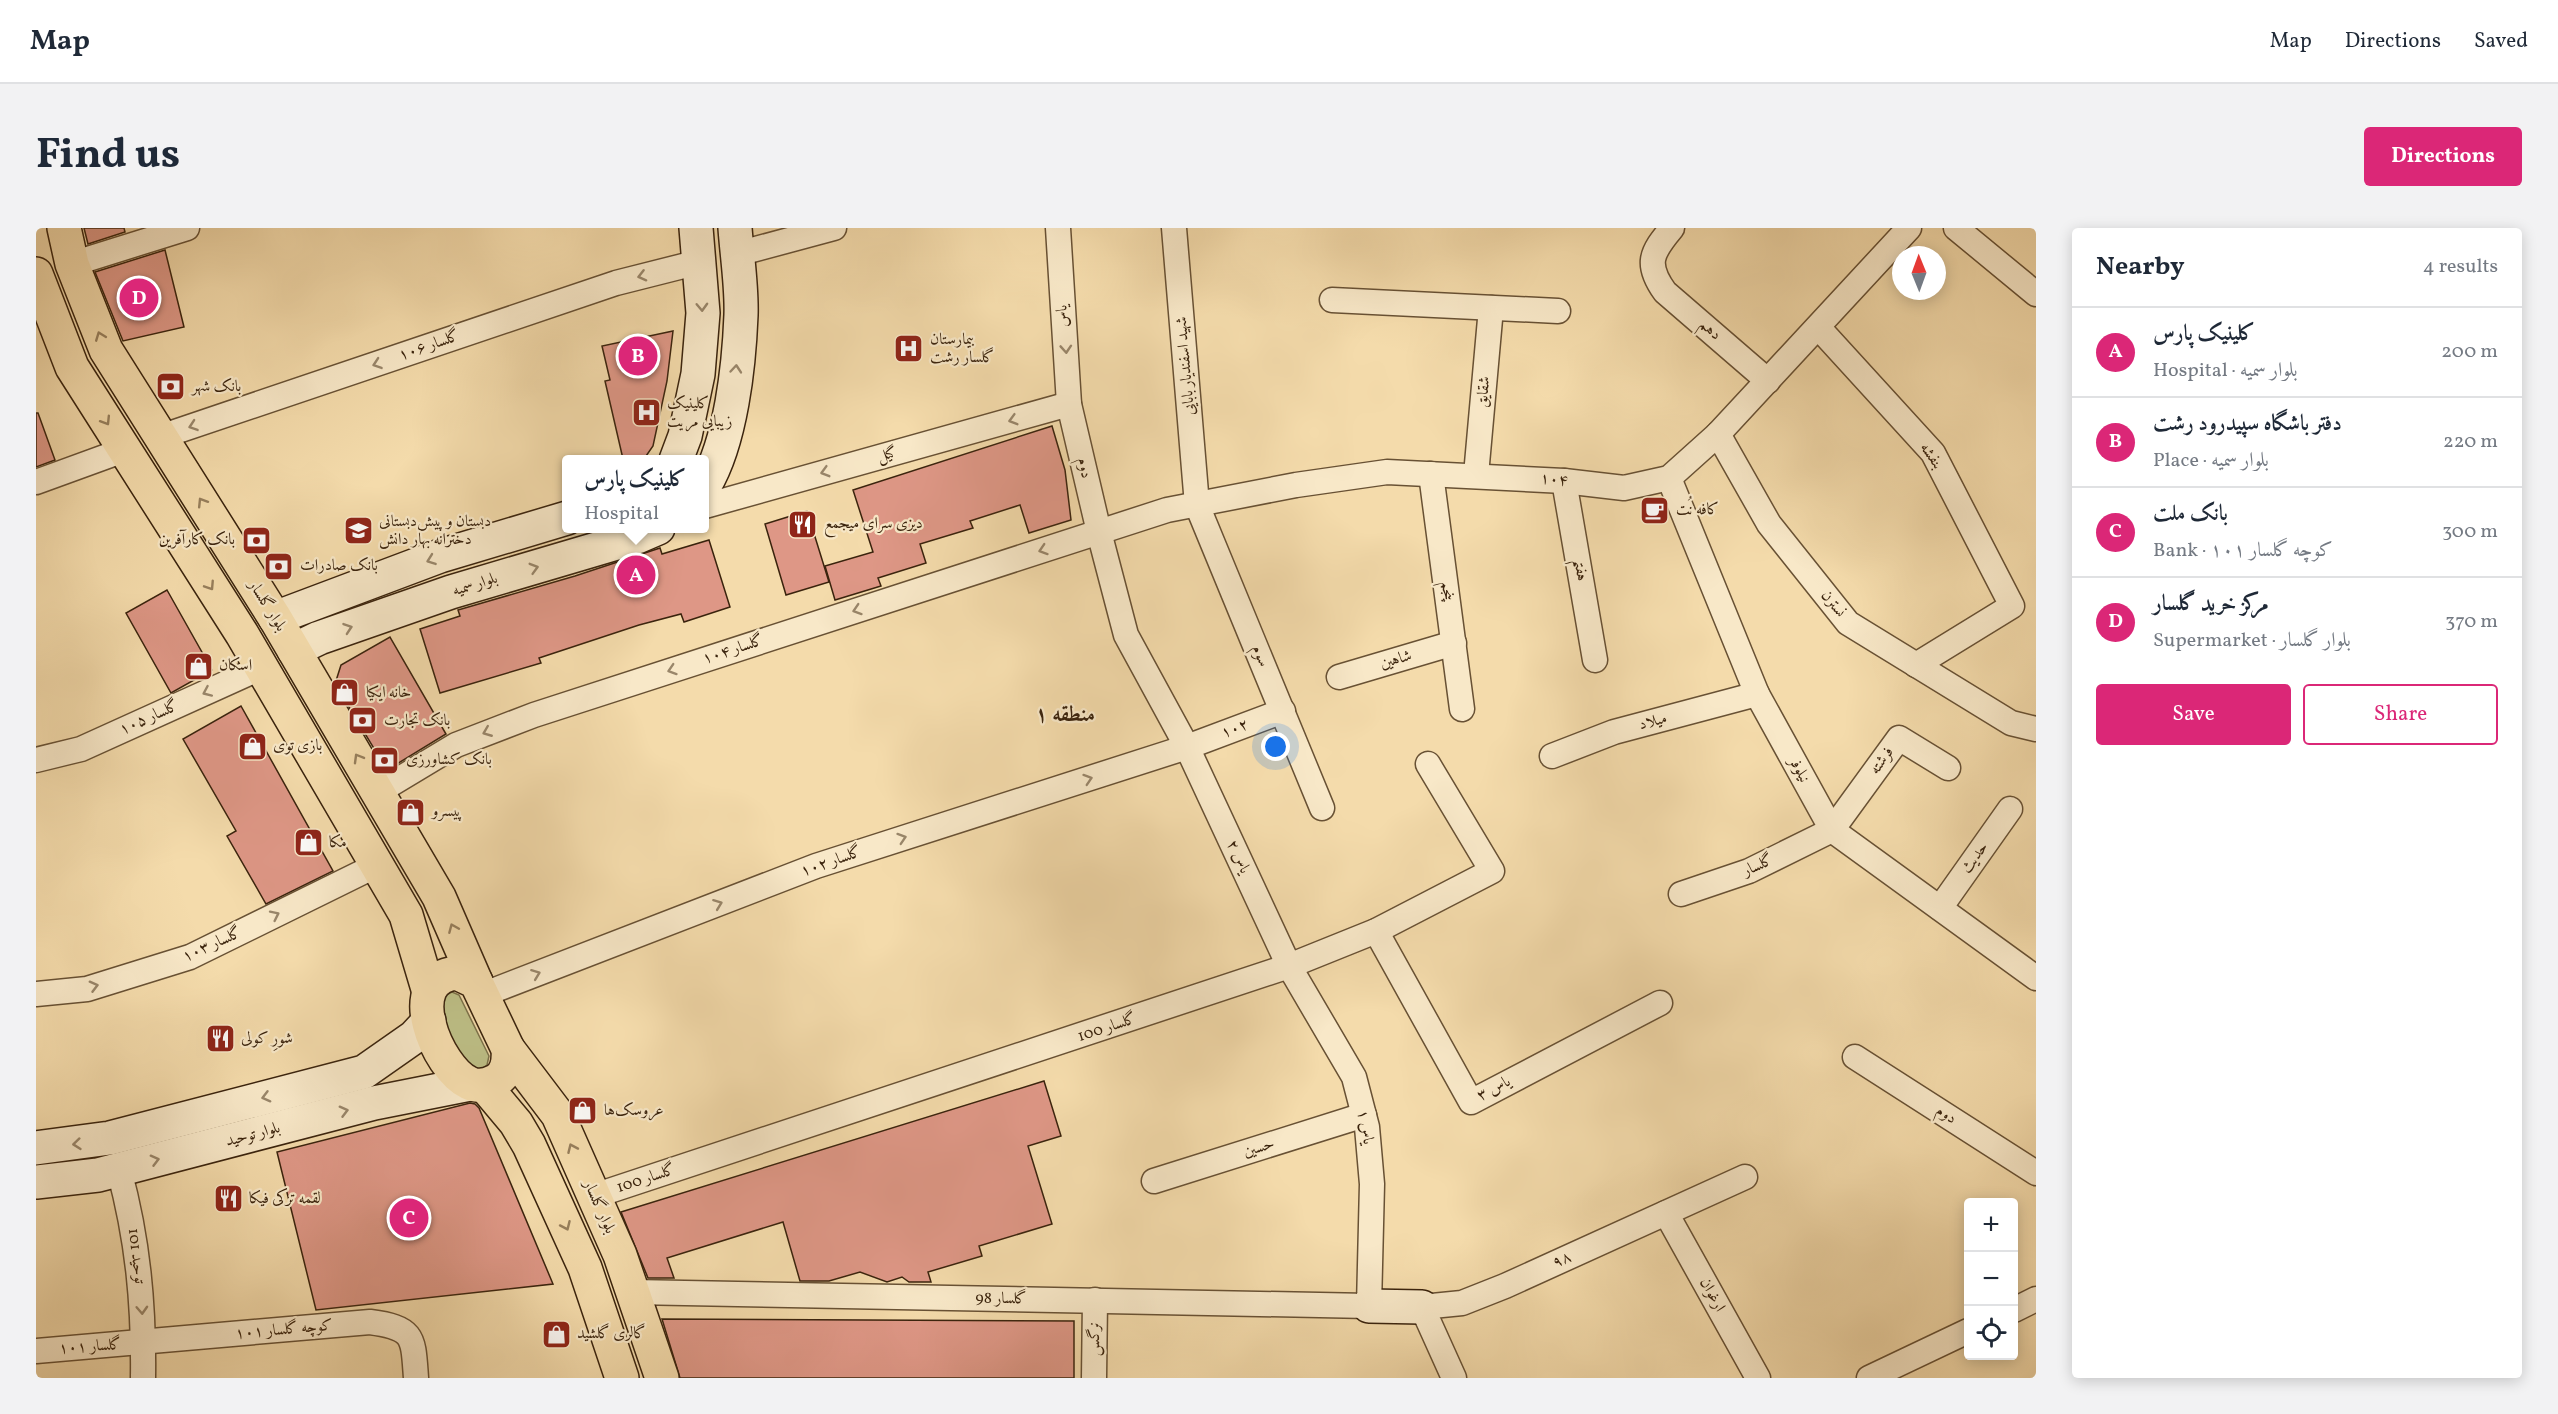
<!DOCTYPE html>
<meta charset="utf-8">
<style>
:root{--surface:#fff;--page:#f2f2f3;--text:#1f2937;--muted:#747a83;--line:#e0e1e3;--accent:#db2777}
body{margin:0;font-family:Vollkorn,Amiri,serif;background:var(--page);color:var(--text)}
.controls{position:absolute;right:18px;bottom:18px;display:grid;overflow:hidden;border-radius:6px;box-shadow:0 3px 15px #0003}
.controls button{width:54px;height:54px;display:grid;place-items:center;padding:0;border:0;border-bottom:2px solid var(--line);background:var(--surface);color:var(--text);font:30px sans-serif}
.compass{position:absolute;left:1856px;top:18px;width:54px;height:54px;border-radius:50%;background:var(--surface);box-shadow:0 3px 15px #0003;rotate:359deg}
.you{position:absolute;left:1240px;top:519px;width:21px;height:21px;margin:-15px;border:4px solid #fff;border-radius:50%;background:#1a73e8;box-shadow:0 0 0 9px #1a73e833}
.badge{display:grid;place-items:center;width:39px;height:39px;border-radius:50%;background:var(--accent);color:#fff;font-size:20px;font-weight:700}
.pin{position:absolute;translate:-50% -50%;border:3px solid #fff;box-shadow:0 2px 6px #0006}
.popup{position:absolute;left:526px;top:227px;width:147px;height:78px;box-sizing:border-box;display:grid;place-content:center;border-radius:6px;background:var(--surface);filter:drop-shadow(0 2px 4px #0005);font-size:20px;white-space:nowrap;color:var(--muted)}
.popup b{font-size:22px;color:var(--text)}
.popup::after{content:'';position:absolute;left:50%;top:100%;margin-left:-12px;border:12px solid transparent;border-top-color:var(--surface)}
.list{margin:0;padding:0;list-style:none}
h2{display:flex;justify-content:space-between;align-items:center;height:78px;margin:0;padding:0 24px;font-size:26px}
h2 small{font-size:20px;font-weight:400;color:var(--muted)}
.list li{display:grid;grid-template-columns:39px 1fr auto;gap:18px;align-items:center;box-sizing:border-box;height:90px;padding:0 24px;border-top:2px solid var(--line)}
.list b{display:block;font-size:22px;white-space:nowrap}
.list p{margin:0;font-size:20px;white-space:nowrap;color:var(--muted)}
.list em{font-size:20px;font-style:normal;color:var(--muted)}
.actions{display:flex;gap:12px;padding:18px 24px}
.actions a{flex:1;padding:14px 0;border:2px solid var(--accent);border-radius:6px;text-align:center;font-size:21px;color:var(--accent)}
.actions .main{background:var(--accent);color:#fff}
.icon{flex:none;width:33px;height:33px;fill:none;stroke:currentColor;stroke-width:2;stroke-linecap:round;stroke-linejoin:round}
.map{position:relative;flex:none;width:2000px;height:1150px;overflow:hidden;border-radius:6px}
header{display:flex;align-items:center;gap:36px;box-sizing:border-box;height:84px;padding:0 30px;background:var(--surface);border-bottom:2px solid var(--line)}
header strong{font-size:28px}
nav{display:flex;gap:33px;margin-inline-start:auto;font-size:21px}
.intro{display:flex;align-items:center;justify-content:space-between;box-sizing:border-box;height:144px;padding:0 36px}
h1{margin:0;font-size:42px}
.button{padding:15px 27px;border-radius:6px;background:var(--accent);color:#fff;font-size:21px;font-weight:700}
main{display:flex;gap:36px;padding:0 36px}
aside{flex:1;background:var(--surface);border-radius:6px;box-shadow:0 3px 15px #0003}
.map>svg:first-child{display:block}
.green{fill:#bec087;stroke:#7c724a;stroke-width:1.5}
.building{fill:#de9786;stroke:#3a230d;stroke-width:1.5}
.lines{fill:none;stroke-linecap:round;stroke-linejoin:round}
.street-casing{stroke:#685134;stroke-width:27}
.secondary-casing{stroke:#3a230d;stroke-width:36}
.primary-casing{stroke:#3a230d;stroke-width:36}
.street{stroke:#f8e8c8;stroke-width:24}
.secondary{stroke:#f8e8c8;stroke-width:33}
.primary{stroke:#f4dbab;stroke-width:33}
.oneway{stroke:#99866a}
.oneway2{stroke:#977f5c}
.labels{text-anchor:middle;dominant-baseline:central;stroke-width:4.5;stroke-linejoin:round;paint-order:stroke}
.street-label{font-size:16px;fill:#3a230d;stroke:#f8e8c8}
.poi-label{font-size:16px;fill:#3a230d;stroke:#f8e8c8;text-anchor:start}
.district-label{font-size:22px;font-weight:bold;fill:#3a230d;stroke:#f8e8c8}
</style>
<header>
<strong>Map</strong>
<nav><a>Map</a><a>Directions</a><a>Saved</a></nav>
</header>
<div class="intro"><h1>Find us</h1><a class="button">Directions</a></div>
<main>
<div class="map">
<svg width="2000" height="1150" viewBox="0 0 2000 1150">
<rect width="100%" height="100%" fill="#f4dbab"/>
<filter id="stains"><feTurbulence type="fractalNoise" baseFrequency=".00333" numOctaves="4"/><feColorMatrix values="0 0 0 0 .2 0 0 0 0 .09 0 0 0 0 .02 0 0 0 .5 -.17"/></filter>
<radialGradient id="worn" r=".72"><stop offset=".6" stop-color="#630" stop-opacity="0"/><stop offset="1" stop-color="#630" stop-opacity=".3"/></radialGradient>
<path class="green" d="M416,764L423,767L453,828L451,837L443,843C415,832 409,796 404,770Z"/>
<g class="building">
<path d="M48,0H88L89,4L52,16Z"/>
<path d="M129,22L148,99L87,113L59,44Z"/>
<path d="M637,103L631,153L617,218L608,231H587L569,153L574,152L566,118Z"/>
<path d="M0,185H2L19,232L0,239Z"/>
<path d="M1016,198L1029,242L1035,292L993,305L984,277L934,293L937,300L884,316L890,335L842,350L845,358L799,372L789,338L837,324L817,262Z"/>
<path d="M771,283L793,354L750,367L729,296Z"/>
<path d="M673,312L694,379L648,394L645,386L603,397L503,430L505,435L404,465L384,401L424,388L422,382L539,348L624,320L626,326Z"/>
<path d="M131,362L176,442L135,465L90,385Z"/>
<path d="M354,409L410,506L351,542L299,456L305,437Z"/>
<path d="M205,478L297,643L230,676L191,608L200,603L147,511Z"/>
<path d="M1008,853L1025,908L992,918L1016,996L943,1018L946,1028L892,1044L895,1054H873L866,1049L851,1054L824,1044L793,1053H764L747,994L631,1030L638,1050H612L585,984Z"/>
<path d="M434,875L439,876L443,880L517,1056L280,1082L241,924Z"/>
<path d="M626,1091L1038,1093V1150H644Z"/>
</g>
<g class="lines">
<defs>
<g id="street">
<path d="M1138,0L1161,277L1286,580"/>
<path d="M1636,0C1615,25 1609,36 1629,64L1732,153"/>
<path d="M1920,0L2000,66"/>
<path d="M701,26L798,0"/>
<path d="M36,36L151,0"/>
<path d="M1296,72L1522,83"/>
<path d="M1782,99L1897,225L1976,378L1880,437"/>
<path d="M1682,206L1733,296L1812,395L1975,495L2000,501"/>
<path d="M124,209L580,55L663,34"/>
<path d="M1395,246L1426,481"/>
<path d="M1440,247L1455,80"/>
<path d="M1633,250L1721,466L1796,602L2000,750"/>
<path d="M1528,253L1559,432"/>
<path d="M0,254L88,222"/>
<path d="M669,278L1033,176"/>
<path d="M1303,449L1418,415"/>
<path d="M1516,528L1578,504L1721,466"/>
<path d="M0,532L45,521L224,440"/>
<path d="M342,564L420,517L498,487L1131,282L1260,257L1351,244L1528,253L1588,260L1633,250L1682,206L1873,0"/>
<path d="M1645,666L1713,643L1796,602L1863,510L1912,540"/>
<path d="M1904,680L1974,581"/>
<path d="M1340,703L1435,874L1624,775"/>
<path d="M0,766L51,761L154,729L341,637"/>
<path d="M446,767L780,638L1151,519L1247,483"/>
<path d="M1819,829L2000,945"/>
<path d="M83,942C102,1012 108,1077 107,1150"/>
<path d="M1118,953L1328,887"/>
<path d="M558,968L1253,738L1340,703L1456,643L1392,536"/>
<path d="M1630,985L1722,1150"/>
<path d="M596,1064L1333,1078L1336,956L1331,899L1318,849L1253,738L1151,519L1090,407L1063,304L1033,176L1022,0"/>
<path d="M1978,1082L2000,1071"/>
<path d="M0,1123L334,1094C379,1100 377,1109 380,1150"/>
<path d="M1058,1150L1059,1072"/>
<path d="M1418,1150L1386,1079L1426,1075L1469,1058L1709,949"/>
<path d="M1833,1150L1932,1103"/>
</g>
<g id="secondary">
<path d="M640,232L649,208L662,146L667,85L660,0"/>
<path d="M669,257C695,213 703,138 705,87C706,59 701,28 699,0"/>
<path d="M239,390L404,328L531,290"/>
<path d="M258,422L283,410L415,364L601,309L622,300"/>
<path d="M0,920L74,910L328,844L378,809L393,793"/>
<path d="M0,954L62,947L338,875L434,856"/>
<path d="M1333,1078L1386,1079"/>
</g>
<g id="primary">
<path d="M28,0L36,36L70,122L239,390L403,669L440,754"/>
<path d="M0,46L36,139L206,406L370,687L392,761"/>
<path d="M421,745L440,754L472,821C473,834 471,847 459,853C451,857 441,859 433,855C401,840 363,750 421,745Z"/>
<path d="M472,821L522,887L584,1027L626,1150"/>
<path d="M449,858L480,895L493,917L549,1040L586,1150"/>
</g>
</defs>
<use href="#street" class="street-casing"/>
<use href="#secondary" class="secondary-casing"/>
<use href="#primary" class="primary-casing"/>
<use href="#street" class="street"/>
<use href="#secondary" class="secondary"/>
<use href="#primary" class="primary"/>
</g>
<defs><path id="oneway-chevron" d="M-2-3.5L2.5 0L-2 3.5" fill="none" stroke-width="1.6" stroke-linecap="round" stroke-linejoin="round" transform="scale(1.5)"/></defs>
<g class="oneway">
<use href="#oneway-chevron" transform="translate(606 48) rotate(166)"/>
<use href="#oneway-chevron" transform="translate(666 79) rotate(88)"/>
<use href="#oneway-chevron" transform="translate(1030 121) rotate(86)"/>
<use href="#oneway-chevron" transform="translate(341 136) rotate(161)"/>
<use href="#oneway-chevron" transform="translate(700 141) rotate(-85)"/>
<use href="#oneway-chevron" transform="translate(977 192) rotate(164)"/>
<use href="#oneway-chevron" transform="translate(157 198) rotate(161)"/>
<use href="#oneway-chevron" transform="translate(789 244) rotate(164)"/>
<use href="#oneway-chevron" transform="translate(1007 322) rotate(162)"/>
<use href="#oneway-chevron" transform="translate(395 332) rotate(160)"/>
<use href="#oneway-chevron" transform="translate(498 340) rotate(-16)"/>
<use href="#oneway-chevron" transform="translate(821 382) rotate(162)"/>
<use href="#oneway-chevron" transform="translate(312 400) rotate(-19)"/>
<use href="#oneway-chevron" transform="translate(636 442) rotate(162)"/>
<use href="#oneway-chevron" transform="translate(171 464) rotate(156)"/>
<use href="#oneway-chevron" transform="translate(451 504) rotate(158)"/>
<use href="#oneway-chevron" transform="translate(1052 551) rotate(-18)"/>
<use href="#oneway-chevron" transform="translate(866 610) rotate(-18)"/>
<use href="#oneway-chevron" transform="translate(682 676) rotate(-21)"/>
<use href="#oneway-chevron" transform="translate(239 687) rotate(-26)"/>
<use href="#oneway-chevron" transform="translate(500 746) rotate(-21)"/>
<use href="#oneway-chevron" transform="translate(58 758) rotate(-15)"/>
<use href="#oneway-chevron" transform="translate(230 869) rotate(165)"/>
<use href="#oneway-chevron" transform="translate(308 883) rotate(-15)"/>
<use href="#oneway-chevron" transform="translate(41 916) rotate(174)"/>
<use href="#oneway-chevron" transform="translate(119 932) rotate(-15)"/>
<use href="#oneway-chevron" transform="translate(106 1082) rotate(87)"/>
</g>
<g class="oneway2">
<use href="#oneway-chevron" transform="translate(64 108) rotate(-111)"/>
<use href="#oneway-chevron" transform="translate(70 193) rotate(58)"/>
<use href="#oneway-chevron" transform="translate(166 274) rotate(-122)"/>
<use href="#oneway-chevron" transform="translate(174 358) rotate(57)"/>
<use href="#oneway-chevron" transform="translate(322 530) rotate(-120)"/>
<use href="#oneway-chevron" transform="translate(417 700) rotate(-113)"/>
<use href="#oneway-chevron" transform="translate(536 920) rotate(-114)"/>
<use href="#oneway-chevron" transform="translate(530 998) rotate(66)"/>
</g>
<defs>
<symbol id="hospital-square" viewBox="-11 -11 22 22"><rect x="-9" y="-9" width="18" height="18" rx="4" fill="#8f2418" stroke="#f8e8c8"/><path d="M-5-5h3v3.5h4V-5h3V5h-3V1.5h-4V5h-3Z" fill="#fff"/></symbol>
<symbol id="bank-square" viewBox="-11 -11 22 22"><rect x="-9" y="-9" width="18" height="18" rx="4" fill="#8f2418" stroke="#f8e8c8"/><path d="M-6-4H6V4H-6ZM0-2.3a2.3 2.3 0 1 0 0 4.6a2.3 2.3 0 1 0 0-4.6Z" fill="#fff"/></symbol>
<symbol id="cafe-square" viewBox="-11 -11 22 22"><rect x="-9" y="-9" width="18" height="18" rx="4" fill="#8f2418" stroke="#f8e8c8"/><path d="M-5.5-4.5H6V0H3Q3 3.5 0 3.5H-2.5Q-5.5 3.5-5.5 0ZM3-3.2v2h1.7v-2ZM-6 4.5H4V6H-6Z" fill="#fff"/></symbol>
<symbol id="restaurant-square" viewBox="-11 -11 22 22"><rect x="-9" y="-9" width="18" height="18" rx="4" fill="#8f2418" stroke="#f8e8c8"/><path d="M-5-6h1v4h1v-4h1v4h1v-4h1v5L-1.5 .5V6h-2V.5L-5-1ZM5-6V6H3V1.5H1.5Q1.5-4 5-6Z" fill="#fff"/></symbol>
<symbol id="school-square" viewBox="-11 -11 22 22"><rect x="-9" y="-9" width="18" height="18" rx="4" fill="#8f2418" stroke="#f8e8c8"/><path d="M0-5L7-2L0 1L-7-2ZM-4 1L0 2.5L4 1V4Q0 6-4 4Z" fill="#fff"/></symbol>
<symbol id="shop-square" viewBox="-11 -11 22 22"><rect x="-9" y="-9" width="18" height="18" rx="4" fill="#8f2418" stroke="#f8e8c8"/><path d="M-5-2.5h2.3a2.7 3.5 0 0 1 5.4 0H5L5.5 6h-11ZM-1.5-2.5h3a1.5 2.3 0 0 0-3 0Z" fill="#fff"/></symbol>
</defs>
<g fill-rule="evenodd">
<use href="#hospital-square" x="856" y="104" width="33" height="33"/>
<use href="#bank-square" x="118" y="142" width="33" height="33"/>
<use href="#hospital-square" x="594" y="168" width="33" height="33"/>
<use href="#cafe-square" x="1602" y="266" width="33" height="33"/>
<use href="#restaurant-square" x="750" y="280" width="33" height="33"/>
<use href="#school-square" x="306" y="286" width="33" height="33"/>
<use href="#bank-square" x="204" y="296" width="33" height="33"/>
<use href="#bank-square" x="226" y="322" width="33" height="33"/>
<use href="#shop-square" x="146" y="422" width="33" height="33"/>
<use href="#shop-square" x="292" y="448" width="33" height="33"/>
<use href="#bank-square" x="310" y="476" width="33" height="33"/>
<use href="#shop-square" x="200" y="502" width="33" height="33"/>
<use href="#bank-square" x="332" y="516" width="33" height="33"/>
<use href="#shop-square" x="358" y="568" width="33" height="33"/>
<use href="#shop-square" x="256" y="598" width="33" height="33"/>
<use href="#restaurant-square" x="168" y="794" width="33" height="33"/>
<use href="#shop-square" x="530" y="866" width="33" height="33"/>
<use href="#restaurant-square" x="176" y="954" width="33" height="33"/>
<use href="#shop-square" x="504" y="1090" width="33" height="33"/>
</g>
<g class="labels">
<g class="street-label">
<text transform="translate(1027 88) rotate(-94)">یاس</text>
<text transform="translate(1674 102) rotate(41)">دهم</text>
<text transform="translate(393 118) rotate(-19)">گلسار ۱۰۶</text>
<text transform="translate(1150 138) rotate(-95)">شهید اسفندیار بابایی</text>
<text transform="translate(1448 164) rotate(-85)">شقایق</text>
<text transform="translate(851 227) rotate(-16)">گیل</text>
<text transform="translate(1895 228) rotate(55)">بنفشه</text>
<text transform="translate(1048 240) rotate(77)">دوم</text>
<text transform="translate(1518 252) rotate(5)">۱۰۴</text>
<text transform="translate(1544 342) rotate(80)">هفتم</text>
<text transform="translate(439 357) rotate(-17)">بلوار سمیه</text>
<text transform="translate(1411 363) rotate(83)">پنجم</text>
<text transform="translate(1797 376) rotate(52)">نسترن</text>
<text transform="translate(231 378) rotate(58)">بلوار گلسار</text>
<text transform="translate(697 422) rotate(-18)">گلسار ۱۰۴</text>
<text transform="translate(1224 428) rotate(67)">سوم</text>
<text transform="translate(1360 432) rotate(-16)">شاهین</text>
<text transform="translate(113 490) rotate(-24)">گلسار ۱۰۵</text>
<text transform="translate(1617 494) rotate(-15)">میلاد</text>
<text transform="translate(1199 501) rotate(-21)">۱۰۲</text>
<text transform="translate(1846 533) rotate(-54)">فرشته</text>
<text transform="translate(1763 542) rotate(61)">نیلوفر</text>
<text transform="translate(1202 629) rotate(65)">یاس ۲</text>
<text transform="translate(1939 630) rotate(-55)">حدیث</text>
<text transform="translate(795 634) rotate(-19)">گلسار ۱۰۲</text>
<text transform="translate(1722 638) rotate(-24)">گلسار</text>
<text transform="translate(176 717) rotate(-24)">گلسار ۱۰۳</text>
<text transform="translate(1071 800) rotate(-18)">گلسار 100</text>
<text transform="translate(1458 861) rotate(-28)">یاس ۳</text>
<text transform="translate(1910 887) rotate(33)">دوم</text>
<text transform="translate(1329 899) rotate(80)">یاس ۱</text>
<text transform="translate(217 907) rotate(-15)">بلوار توحید</text>
<text transform="translate(1223 920) rotate(-17)">حسین</text>
<text transform="translate(610 951) rotate(-18)">گلسار 100</text>
<text transform="translate(563 979) rotate(66)">بلوار گلسار</text>
<text transform="translate(100 1028) rotate(83)">توحید 101</text>
<text transform="translate(1526 1032) rotate(-24)">۹۸</text>
<text transform="translate(1676 1067) rotate(61)">ارغوان</text>
<text transform="translate(965 1071) rotate(1)">گلسار 98</text>
<text transform="translate(248 1102) rotate(-5)">کوچه گلسار ۱۰۱</text>
<text transform="translate(1059 1111) rotate(-89)">نرگس</text>
<text transform="translate(54 1119) rotate(-4)">گلسار ۱۰۱</text>
</g>
<g class="poi-label">
<text x="894" y="112">بیمارستان<tspan x="894" dy="18">گلسار رشت</tspan></text>
<text x="156" y="159">بانک شهر</text>
<text x="631" y="176">کلینیک<tspan x="631" dy="18">زیبایی مریت</tspan></text>
<text x="1640" y="282">کافه نُت</text>
<text x="343" y="294">دبستان و پیش‌دبستانی<tspan x="343" dy="18">دخترانه بهار دانش</tspan></text>
<text x="788" y="296">دیزی سرای میجمع</text>
<text x="199" y="312" text-anchor="end">بانک کارآفرین</text>
<text x="264" y="338">بانک صادرات</text>
<text x="183" y="438">اسکان</text>
<text x="330" y="465">خانه ایکیا</text>
<text x="348" y="493">بانک تجارت</text>
<text x="237" y="518">بازی توی</text>
<text x="370" y="532">بانک کشاورزی</text>
<text x="396" y="584">پیسرو</text>
<text x="293" y="615">مکا</text>
<text x="205" y="811">شورِ کولی</text>
<text x="568" y="883">عروسک‌ها</text>
<text x="213" y="971">لقمه ترکی فیکا</text>
<text x="541" y="1106">گالری گلشید</text>
</g>
<g class="district-label">
<text x="1029" y="487">منطقه ۱</text>
</g>
</g>
<rect width="100%" height="100%" filter="url(#stains)"/>
<rect width="100%" height="100%" fill="url(#worn)"/>
</svg>
<div class="controls">
<button>+</button>
<button>−</button>
<button><svg class="icon" aria-label="locate" viewBox="0 0 24 24"><circle cx="12" cy="12" r="6"/><path d="M12 2v4M12 18v4M2 12h4M18 12h4"/></svg></button>
</div>
<svg class="compass" viewBox="-18 -18 36 36"><path d="M0-13l5 13h-10z" fill="#e53935"/><path d="M0 13l5-13h-10z" fill="#747a83"/></svg>
<div class="you"></div>
<div class="pin badge" style="left:600px;top:347px">A</div>
<div class="popup"><b>کلینیک پارس</b>Hospital</div>
<div class="pin badge" style="left:602px;top:128px">B</div>
<div class="pin badge" style="left:373px;top:990px">C</div>
<div class="pin badge" style="left:103px;top:70px">D</div>
</div>
<aside>
<h2>Nearby<small>4 results</small></h2>
<ul class="list">
<li><span class="badge">A</span><div><b>کلینیک پارس</b><p>Hospital · بلوار سمیه</p></div><em>200 m</em></li>
<li><span class="badge">B</span><div><b>دفتر باشگاه سپیدرود رشت</b><p>Place · بلوار سمیه</p></div><em>220 m</em></li>
<li><span class="badge">C</span><div><b>بانک ملت</b><p>Bank · کوچه گلسار ۱۰۱</p></div><em>300 m</em></li>
<li><span class="badge">D</span><div><b>مرکز خرید گلسار</b><p>Supermarket · بلوار گلسار</p></div><em>370 m</em></li>
</ul>
<div class="actions"><a class="main">Save</a><a>Share</a></div>
</aside>
</main>
